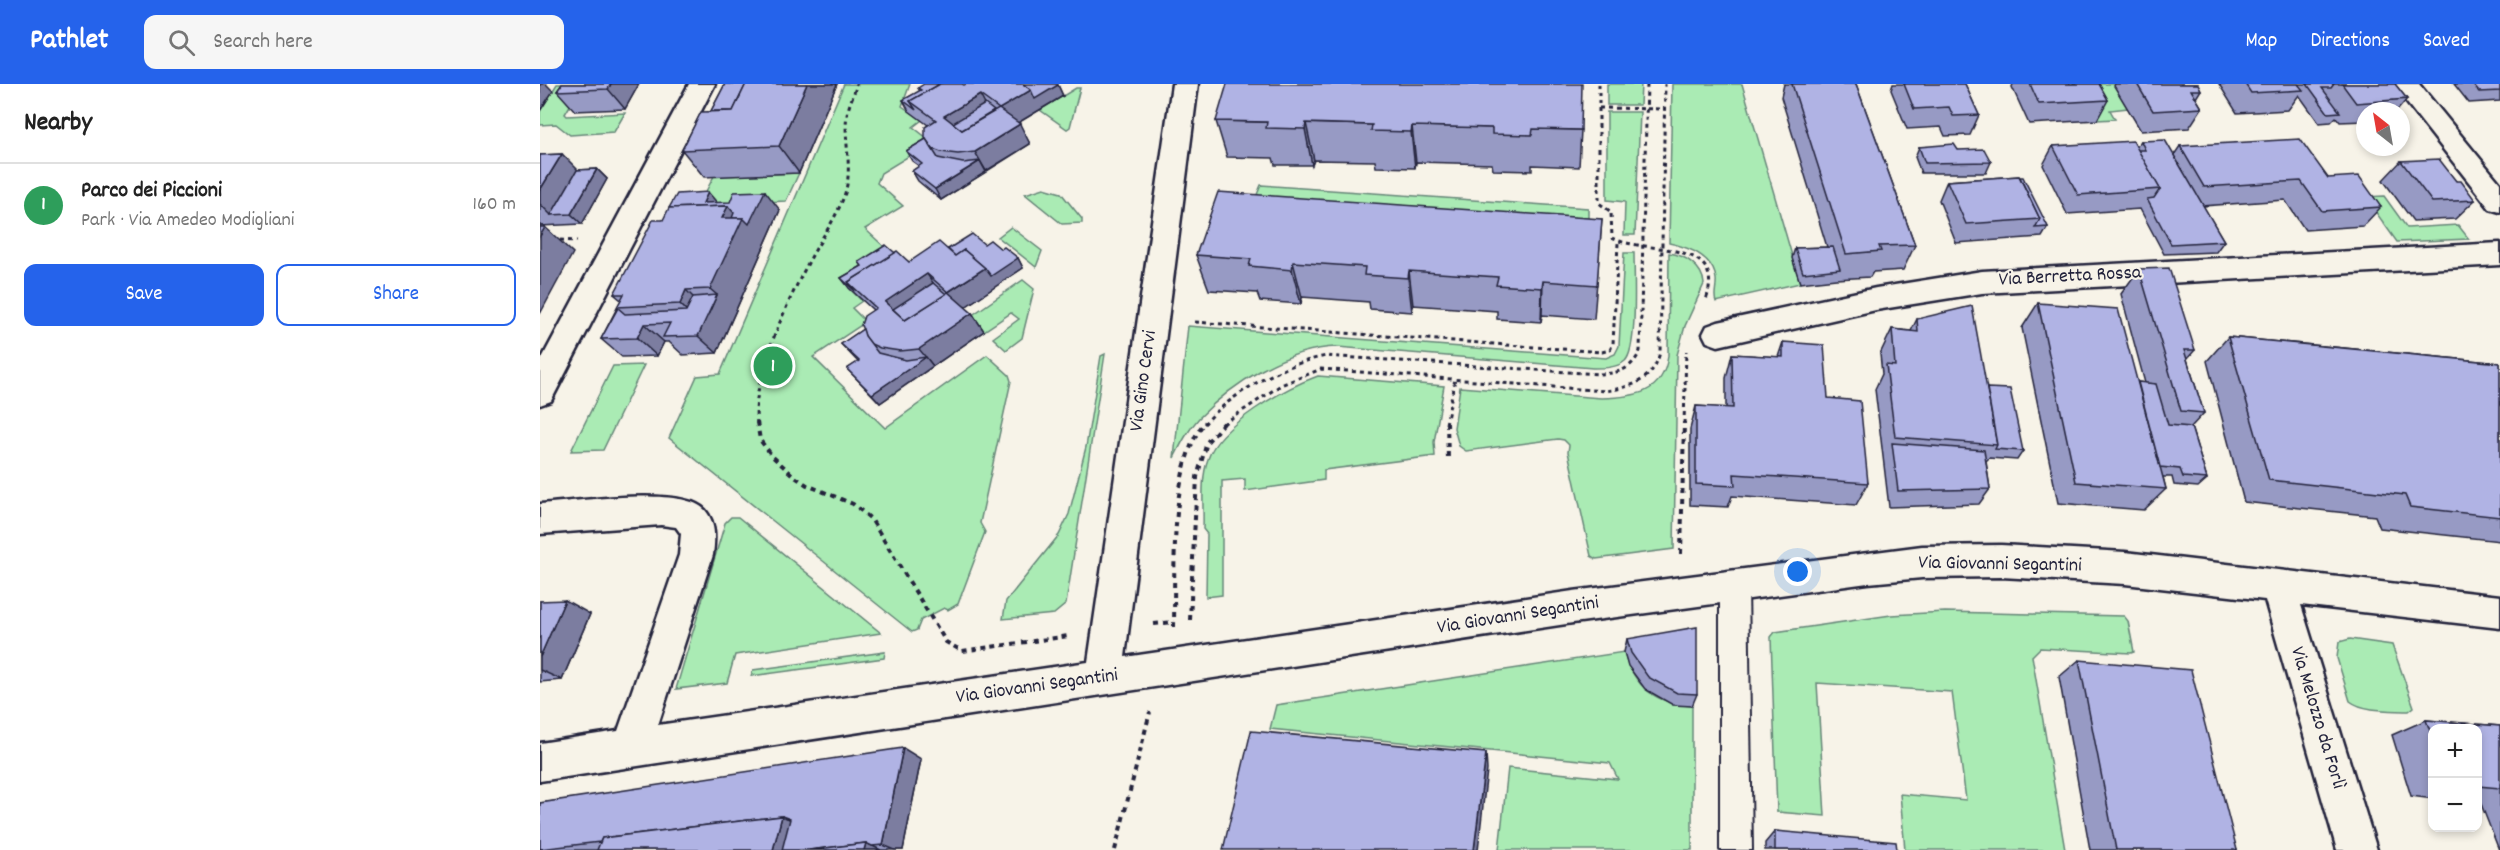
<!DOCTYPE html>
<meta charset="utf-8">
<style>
:root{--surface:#fff;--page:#f6f6f6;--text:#222;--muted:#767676;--line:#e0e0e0;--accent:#2563eb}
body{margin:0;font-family:Dekko,sans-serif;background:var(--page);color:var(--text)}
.controls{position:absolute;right:18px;bottom:18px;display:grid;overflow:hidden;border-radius:12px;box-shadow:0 3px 9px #0003}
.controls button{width:54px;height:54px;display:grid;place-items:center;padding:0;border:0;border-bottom:2px solid var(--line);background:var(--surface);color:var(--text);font:30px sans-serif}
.compass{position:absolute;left:1816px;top:18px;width:54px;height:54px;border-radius:50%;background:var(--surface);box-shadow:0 3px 9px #0003;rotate:329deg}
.you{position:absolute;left:1258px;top:488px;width:21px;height:21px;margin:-15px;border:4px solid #fff;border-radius:50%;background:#1a73e8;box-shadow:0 0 0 9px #1a73e833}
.badge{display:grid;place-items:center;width:39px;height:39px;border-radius:50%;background:var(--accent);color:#fff;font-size:20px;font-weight:700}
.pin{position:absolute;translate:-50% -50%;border:3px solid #fff;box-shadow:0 2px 6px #0006}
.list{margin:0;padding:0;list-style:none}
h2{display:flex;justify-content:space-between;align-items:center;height:78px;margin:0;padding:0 24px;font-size:26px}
h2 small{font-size:20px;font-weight:400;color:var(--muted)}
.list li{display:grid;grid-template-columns:39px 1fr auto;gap:18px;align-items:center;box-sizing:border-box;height:84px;padding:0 24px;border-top:2px solid var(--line)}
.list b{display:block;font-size:22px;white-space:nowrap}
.list p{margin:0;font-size:20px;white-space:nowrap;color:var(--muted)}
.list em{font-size:20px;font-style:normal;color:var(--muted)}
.actions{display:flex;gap:12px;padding:18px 24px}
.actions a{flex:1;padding:14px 0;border:2px solid var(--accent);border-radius:12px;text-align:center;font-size:21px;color:var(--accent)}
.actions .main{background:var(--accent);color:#fff}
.icon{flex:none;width:33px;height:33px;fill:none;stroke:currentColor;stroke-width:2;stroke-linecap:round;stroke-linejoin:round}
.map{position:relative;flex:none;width:1960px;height:766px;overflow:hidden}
header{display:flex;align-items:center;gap:36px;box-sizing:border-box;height:84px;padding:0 30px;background:var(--accent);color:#fff}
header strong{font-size:28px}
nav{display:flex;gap:33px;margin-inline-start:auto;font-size:21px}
.search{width:420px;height:54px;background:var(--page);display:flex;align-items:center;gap:15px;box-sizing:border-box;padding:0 21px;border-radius:12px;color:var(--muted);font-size:22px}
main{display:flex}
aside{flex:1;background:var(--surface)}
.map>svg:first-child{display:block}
.green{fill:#aaebb4;stroke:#668678;stroke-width:1.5}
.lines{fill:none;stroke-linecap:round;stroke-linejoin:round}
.lane-casing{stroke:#22223b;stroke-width:4}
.street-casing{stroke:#22223b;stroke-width:5}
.path-far1{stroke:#22223b;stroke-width:3;stroke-dasharray:4 4;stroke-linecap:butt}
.path{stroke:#22223b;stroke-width:4;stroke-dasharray:5 5;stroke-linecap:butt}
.lane{fill:#f7f3e8;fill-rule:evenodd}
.street{fill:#f7f3e8;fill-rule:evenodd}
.wall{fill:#979ac4;stroke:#22223b;stroke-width:1.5}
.shaded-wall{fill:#7b7da0;stroke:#22223b;stroke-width:1.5}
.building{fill:#b0b3e4;stroke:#22223b;stroke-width:1.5;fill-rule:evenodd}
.labels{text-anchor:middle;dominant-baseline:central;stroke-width:4.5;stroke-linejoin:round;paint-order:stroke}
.street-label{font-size:20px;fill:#22223b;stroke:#f7f3e8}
</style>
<header>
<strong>Pathlet</strong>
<div class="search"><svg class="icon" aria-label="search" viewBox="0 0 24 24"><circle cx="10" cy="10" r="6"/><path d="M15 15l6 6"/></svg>Search here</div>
<nav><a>Map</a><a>Directions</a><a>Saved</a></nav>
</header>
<main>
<aside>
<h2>Nearby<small></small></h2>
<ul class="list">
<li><span class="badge" style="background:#2e9e5b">1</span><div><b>Parco dei Piccioni</b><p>Park · Via Amedeo Modigliani</p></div><em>160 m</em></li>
</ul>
<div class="actions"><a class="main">Save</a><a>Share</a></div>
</aside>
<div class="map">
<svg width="1960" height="766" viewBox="0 0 1960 766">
<rect width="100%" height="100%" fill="#f7f3e8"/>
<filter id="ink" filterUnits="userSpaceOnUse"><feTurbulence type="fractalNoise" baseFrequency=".0167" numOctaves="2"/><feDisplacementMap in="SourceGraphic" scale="12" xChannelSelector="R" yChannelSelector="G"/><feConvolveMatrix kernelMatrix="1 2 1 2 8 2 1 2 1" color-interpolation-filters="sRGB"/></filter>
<g filter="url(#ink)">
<g class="green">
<path d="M17,0H43L25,30L27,32L85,29L74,48L30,51L16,40L0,41V27Z"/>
<path d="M304,0H370L362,22L382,36L373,43L392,58L341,89L337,99L363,122L325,145L353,171L309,204L322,217L312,224L326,238L273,273L345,344L447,271L469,291L471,297L440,439L445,448L418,520L408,526L404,524L381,536L377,546L372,548L129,354L157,292L180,290Z"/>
<path d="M1067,0H1101L1100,21H1067Z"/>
<path d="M1132,0H1202L1260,199L1176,218C1173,211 1177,203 1176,195C1173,172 1148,163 1129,159Z"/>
<path d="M1537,0H1604L1588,24L1570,26L1575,35L1557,36Z"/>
<path d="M536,4H540L530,43L527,45L500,26Z"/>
<path d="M1067,28H1100L1095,151H1084L1085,118L1067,116Z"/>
<path d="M259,89L246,117L159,121L174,92Z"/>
<path d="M721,101L1048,124V138L716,113Z"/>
<path d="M504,104L521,109L542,135V139L522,140L485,110Z"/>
<path d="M1844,112L1867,144L1918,141L1929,155L1857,158L1825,113Z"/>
<path d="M471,143L502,167L496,183L458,153Z"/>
<path d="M1084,169H1094C1094,189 1098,265 1085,277C1077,284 1064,284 1053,284L797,263C747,264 693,299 659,334C648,346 641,360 634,374L648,242L1066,274L1075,270L1079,262Z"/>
<path d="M1129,169C1145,171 1163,183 1164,200L1145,242L1137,271L1134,465L1056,475L1051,472L1028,368L1029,361L1024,356L1018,355L926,367L919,362L914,344L920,303L1061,314C1095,313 1123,310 1128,272Z"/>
<path d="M483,196L494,205L482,254L466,266L453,254L479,235L471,229L444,247L428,234Z"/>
<path d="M565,270L526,520L514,530L463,535L466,517L519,451L529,430L546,363L561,272Z"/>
<path d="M104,281L63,366L31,367L73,282Z"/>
<path d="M778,292L904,302L894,358L895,372L784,386V396L705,407V395L682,397V511L666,513L667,450L663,445C664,423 660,396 668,375C679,341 745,304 778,292Z"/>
<path d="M191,433H198L341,549L195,571L187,599L136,605L185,439Z"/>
<path d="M1405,528L1584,532L1588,537L1594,568L1591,569L1500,564L1492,572L1525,766H1365L1360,710L1426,716L1412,608L1277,599L1285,732L1237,728L1231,553L1235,548L1351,531Z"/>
<path d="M1810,555L1852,561L1874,623L1869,627C1851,626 1824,628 1810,617L1797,574L1799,558Z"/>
<path d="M345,568L344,574L211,592L213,586Z"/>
<path d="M1084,568C1095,604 1115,619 1152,622V766H959L968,684L1078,695L1070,679L730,645L736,621Z"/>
</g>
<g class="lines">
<defs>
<path id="lane" d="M1194,489L1204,492L1208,501L1212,766H1180V501L1184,492Z"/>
<g id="street">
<path d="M149,0H175L11,317L0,321V278Z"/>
<path d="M632,0H658L585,573L1033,507L1382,462L1461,461L1585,468L1960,512V544L1761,521L1837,766H1797L1725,516L1585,500L1461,493L1382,494L1328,499L1033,539L0,697V659L78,647L139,471L141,450L136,443L121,441L0,450V420C33,418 143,401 165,426C176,439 175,455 173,471L118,641L548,578Z"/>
<path d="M1852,0H1879L1960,99V128L1950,125Z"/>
<path d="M1960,159V181L1442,209L1336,226L1178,262L1167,258L1163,250L1167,242L1178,238L1336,204L1442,187Z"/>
</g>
</defs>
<use href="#lane" class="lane-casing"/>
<use href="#street" class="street-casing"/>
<g class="path-far1">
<path d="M1059,0V119L1071,128L1072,154C1102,170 1188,154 1166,216"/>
<path d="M1059,24L1126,25"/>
<path d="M20,156L37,157"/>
<path d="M655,238L1062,268L1070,266L1073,260L1078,159"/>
<path d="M217,340C210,297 247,219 267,181C279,157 295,137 304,112C314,84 303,56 307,31C309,20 314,10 317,0"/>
<path d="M664,340C695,307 741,281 786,272L1058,290C1077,290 1092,286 1100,267L1107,0"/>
<path d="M683,340L741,301L781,285L1065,307C1092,303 1113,297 1120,268L1125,0"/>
<path d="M906,340L915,295"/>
<path d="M1144,340L1146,267"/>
</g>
<g class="path">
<path d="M217,338L220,356L233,373L255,393L267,401L313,420L331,435L406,558L422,567L529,552"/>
<path d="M907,338L908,375"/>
<path d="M1141,470L1144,338"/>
<path d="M650,536L657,393L667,358L685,338"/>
<path d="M614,540L634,538"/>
<path d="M634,543C635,488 629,380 665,338"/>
<path d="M575,766L610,628"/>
</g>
<use href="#lane" class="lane"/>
<use href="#street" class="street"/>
</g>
<g class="wall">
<path d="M22,0H99L85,25L35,27L17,7Z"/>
<path d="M185,0H297L259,89L164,93L142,66L171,27Z"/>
<path d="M1244,0H1316L1375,161L1363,186L1333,188L1330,193L1296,195L1260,199L1252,174L1255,164L1287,163L1241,13Z"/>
<path d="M1353,0H1425L1439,31L1430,51L1405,52L1401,43L1367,45L1351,6Z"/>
<path d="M1473,0H1559L1568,16L1557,36L1489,40L1472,3Z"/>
<path d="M1575,0H1658L1661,6L1656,14L1662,24L1649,44L1601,47L1574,2Z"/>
<path d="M1679,0H1855L1867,15L1857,27H1825V37L1800,38L1796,33L1791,38L1779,39L1759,11L1748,26L1697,29Z"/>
<path d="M1914,0H1960V17L1929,19Z"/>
<path d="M424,1H518L523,12L478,39L490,60L401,116L378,97L372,87L379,82L372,77L366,67L386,55L388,41L369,27L363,16L380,7L378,4Z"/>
<path d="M676,37L1041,46L1039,83L992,81V87L953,86L952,80L876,78L875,84L836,83L835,77L774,76L772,81H735L733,74L687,73Z"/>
<path d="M1601,57L1634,71L1640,62L1788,94L1841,123L1823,142L1765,146L1745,116L1663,122L1684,157L1676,168L1624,170L1600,125L1527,130L1503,81L1513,62L1596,63Z"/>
<path d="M1379,63L1418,66L1451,78L1446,89H1381L1375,73Z"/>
<path d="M22,70L37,86L57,85L67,95L42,140L0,142V71Z"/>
<path d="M1861,77L1916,97L1935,116L1915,135L1873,137L1843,96Z"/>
<path d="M1479,92L1508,143L1502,153L1416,159L1399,116L1407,97Z"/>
<path d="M177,119L240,126L177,269L143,271L129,258H124L117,272L82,273L61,255L81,216L74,210L123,136Z"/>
<path d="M1062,135L1054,235L1002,231L1001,238L957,235V227L873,221L872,228L830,225L829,218L762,213L761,220L720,217L717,209L669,206L656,171Z"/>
<path d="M444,160L461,165L478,174L483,184L425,223L432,229L444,247L340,319L307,285L318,278L301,260L323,245L333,226L309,204L301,194L322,182L319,178L355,169L369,178L408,165Z"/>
<path d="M1599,185L1655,266L1647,275L1664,329L1651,343L1667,395L1658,403L1634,401L1632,393H1623L1626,405L1604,426L1518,419L1482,244L1498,219L1598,298L1605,299L1581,210Z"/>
<path d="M1377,235L1447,304L1483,367L1477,376L1449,374L1446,377L1450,405L1439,420L1349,423L1335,305L1342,290L1340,270L1352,245L1371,247Z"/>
<path d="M1688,253L1960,279V457L1840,444L1835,432L1704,418L1667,277Z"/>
<path d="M1243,258L1288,314L1328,399L1316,421L1192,412L1188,423L1150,421V345L1156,322L1186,324V294L1192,270L1238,273Z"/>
<path d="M0,517L50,530L22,596L0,598Z"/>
<path d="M1087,555L1157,610L1152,622L1133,621L1105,605L1088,582L1084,568Z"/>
<path d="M1539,576L1697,766H1550L1519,593Z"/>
<path d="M1886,636L1960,642V766H1959L1941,720L1938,719V645H1893V715L1871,712L1852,651Z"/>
<path d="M381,675L363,766H0V719Z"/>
<path d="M1235,747L1357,766H1225V759Z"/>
</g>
<g class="shaded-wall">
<path d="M0,0H6L13,7L0,27Z"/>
<path d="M71,0H99L85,25L68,5Z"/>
<path d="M267,0H297L259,89L239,62Z"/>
<path d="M518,1L523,12L469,44L459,25L491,6Z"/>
<path d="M440,11L450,30L419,49L404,32Z"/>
<path d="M766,39L774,76L772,81L765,45Z"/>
<path d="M480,40L490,60L446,87L435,68Z"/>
<path d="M872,42L876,78L875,84L871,48Z"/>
<path d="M22,70L48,96L11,131L0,120V106Z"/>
<path d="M440,77L446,88L401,116L395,105Z"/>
<path d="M57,85L67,95L42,140L31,130Z"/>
<path d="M225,107L240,126L177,269L158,252L162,242L140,220L146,206L169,229L177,211L170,205L182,134L188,122L203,134Z"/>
<path d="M168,108L185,128L163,119Z"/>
<path d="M5,143L33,169L0,230V152Z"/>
<path d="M478,174L483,184L379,254L408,208L445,184Z"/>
<path d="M753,178L762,213L761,220L752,186Z"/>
<path d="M869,187L873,221L872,228L868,194Z"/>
<path d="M387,190L400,209L361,235L345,218Z"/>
<path d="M1003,197L1002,231L1001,238L1002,204Z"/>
<path d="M432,229L444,247L393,282L379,265Z"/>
<path d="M104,240L124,258L117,272L97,254Z"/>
<path d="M386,273L393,282L340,319L332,310Z"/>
<path d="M25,516L50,530L22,596L0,586V573Z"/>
<path d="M363,664L381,675L363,766H355L343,761Z"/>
<path d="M946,669L947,686L938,766H934Z"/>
<path d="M242,732L272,744L266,766H233Z"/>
<path d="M326,759L341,766H324Z"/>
</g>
<g class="building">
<path d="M22,0H71L68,5L17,7Z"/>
<path d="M185,0H206L193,27H171Z"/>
<path d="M206,0H267L239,62L142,66L161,28L193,27Z"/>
<path d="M384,0H400L370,17L376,26L363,16L381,6L378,4Z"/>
<path d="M400,0H422L424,1L426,0H483L491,6L459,25L480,40L435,68L418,70L401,68L393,65L385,54V43L396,36L370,17ZM440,11L459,25L422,46L404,32Z"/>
<path d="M483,0H517L518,1L495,15L491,6Z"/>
<path d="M687,0H1042L1041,46L993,45L992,51L952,50V44L872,42L871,48L831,47L832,41L766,39L765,45L726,44L727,38L676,37Z"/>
<path d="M1252,0H1316L1375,161L1339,162L1341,167L1306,170Z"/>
<path d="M1364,0H1425L1439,31L1413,32L1409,23L1374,25Z"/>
<path d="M1490,0H1559L1568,16L1499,20Z"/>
<path d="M1597,0H1658L1661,6H1651L1662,24L1613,27Z"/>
<path d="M1705,0H1758L1763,6L1711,9Z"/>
<path d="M1767,0H1794L1791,4H1782L1800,28L1788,29Z"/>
<path d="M1802,0H1855L1867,15L1816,19Z"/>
<path d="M1932,0H1960V7L1939,8Z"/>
<path d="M445,20L454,27L422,46L413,39Z"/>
<path d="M386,55L398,74L423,79L440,77L395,105L372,87L382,80L366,67Z"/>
<path d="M1760,55L1788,94L1819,92L1841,123L1782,127L1761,97L1664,103L1640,62Z"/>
<path d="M1625,56L1684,157L1631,160L1607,115L1614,114L1620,105L1598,66H1605L1601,57Z"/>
<path d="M1593,57L1620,105L1538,111L1513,62Z"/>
<path d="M1414,60L1418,66L1444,65L1451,78L1385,79L1379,63Z"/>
<path d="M22,70L0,106V71Z"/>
<path d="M1899,75L1916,97H1921L1935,116L1892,118L1861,77Z"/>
<path d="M57,85L31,130L11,131L37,86Z"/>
<path d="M1479,92L1500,135L1426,140L1407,97Z"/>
<path d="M1480,93H1483L1508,143L1495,144L1500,135Z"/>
<path d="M225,107L209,140L203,134H192L194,129L188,122L129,124L137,110L168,108L163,119L190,118L194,108Z"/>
<path d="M678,108L1062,135L1057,201L1003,197L1002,204L956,201L958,193L869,187L868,194L824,191L825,183L753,178L752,186L709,182L711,175L656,171Z"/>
<path d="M188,122L182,134H203L170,205L146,206L140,220L77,223L84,210H74L113,136H123L129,124Z"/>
<path d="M0,143H5L0,152Z"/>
<path d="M432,150L444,160L450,156L461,165L464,163L478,174L451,192L445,184L424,166L415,172L408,165Z"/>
<path d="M399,158L415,172L424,166L445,184L408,208L387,190L345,218L365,236L408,208L432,229L379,265L360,267L340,264L331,260L325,252L321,241L324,232L336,224L308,198L357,167L369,178Z"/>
<path d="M346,161L355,169L308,198L315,207L301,194L322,182L319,178Z"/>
<path d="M1293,163L1300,185L1263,189L1255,164Z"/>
<path d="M1629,184L1655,266H1644L1664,329L1641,327L1599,185Z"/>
<path d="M393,199L406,210L365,236L353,225Z"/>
<path d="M177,211L158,252L123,253L130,239L104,240L97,254L61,255L78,224L85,230L146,227L153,213Z"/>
<path d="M1498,219L1578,225L1626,405L1536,398Z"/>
<path d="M1432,222L1457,361L1355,353L1346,281L1355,282L1352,245L1378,248L1377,235Z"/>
<path d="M323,245L325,252L338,269L366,276L386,273L332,310L307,285L319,277L301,260Z"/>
<path d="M1688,253L1960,279V433L1870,423L1865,411L1729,396Z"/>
<path d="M1243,258L1284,261L1288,314L1320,317L1328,399L1194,390L1195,402L1156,400V322L1193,324L1192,270L1243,273Z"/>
<path d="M1598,298L1616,300L1628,341L1651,343L1667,395L1643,393L1640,385L1620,383Z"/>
<path d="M1447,304L1470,305L1483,367L1455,365L1457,361Z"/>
<path d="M1352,359L1444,366L1450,405L1358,407Z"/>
<path d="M25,516L0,573V517Z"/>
<path d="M1157,543V610L1137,609L1108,593L1091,569L1087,555Z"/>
<path d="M1539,576L1651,586L1697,766H1576Z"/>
<path d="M1886,636L1960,642V704L1938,702V645H1893V655Z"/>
<path d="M711,647L946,669L934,766H683Z"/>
<path d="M363,664L343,761L332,762L326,759L269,766H242L250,735L242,732L62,754L60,758L0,765V719Z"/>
<path d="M242,732L233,766H57L62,754Z"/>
<path d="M1235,747L1356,758L1357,766H1235Z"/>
<path d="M326,759L324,766H269Z"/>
</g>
</g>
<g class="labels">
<g class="street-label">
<text transform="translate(1530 193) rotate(-3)">Via Berretta Rossa</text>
<text transform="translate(604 297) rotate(-82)">Via Gino Cervi</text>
<text transform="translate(1460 481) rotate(1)">Via Giovanni Segantini</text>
<text transform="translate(978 532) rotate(-9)">Via Giovanni Segantini</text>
<text transform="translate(497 603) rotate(-8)">Via Giovanni Segantini</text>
<text transform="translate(1777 634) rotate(73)">Via Melozzo da Forlì</text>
</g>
</g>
</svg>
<div class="controls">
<button>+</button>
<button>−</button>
</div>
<svg class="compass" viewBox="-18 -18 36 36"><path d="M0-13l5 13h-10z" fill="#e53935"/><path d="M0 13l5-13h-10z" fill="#767676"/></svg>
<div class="you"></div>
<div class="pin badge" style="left:233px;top:282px;background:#2e9e5b">1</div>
</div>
</main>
